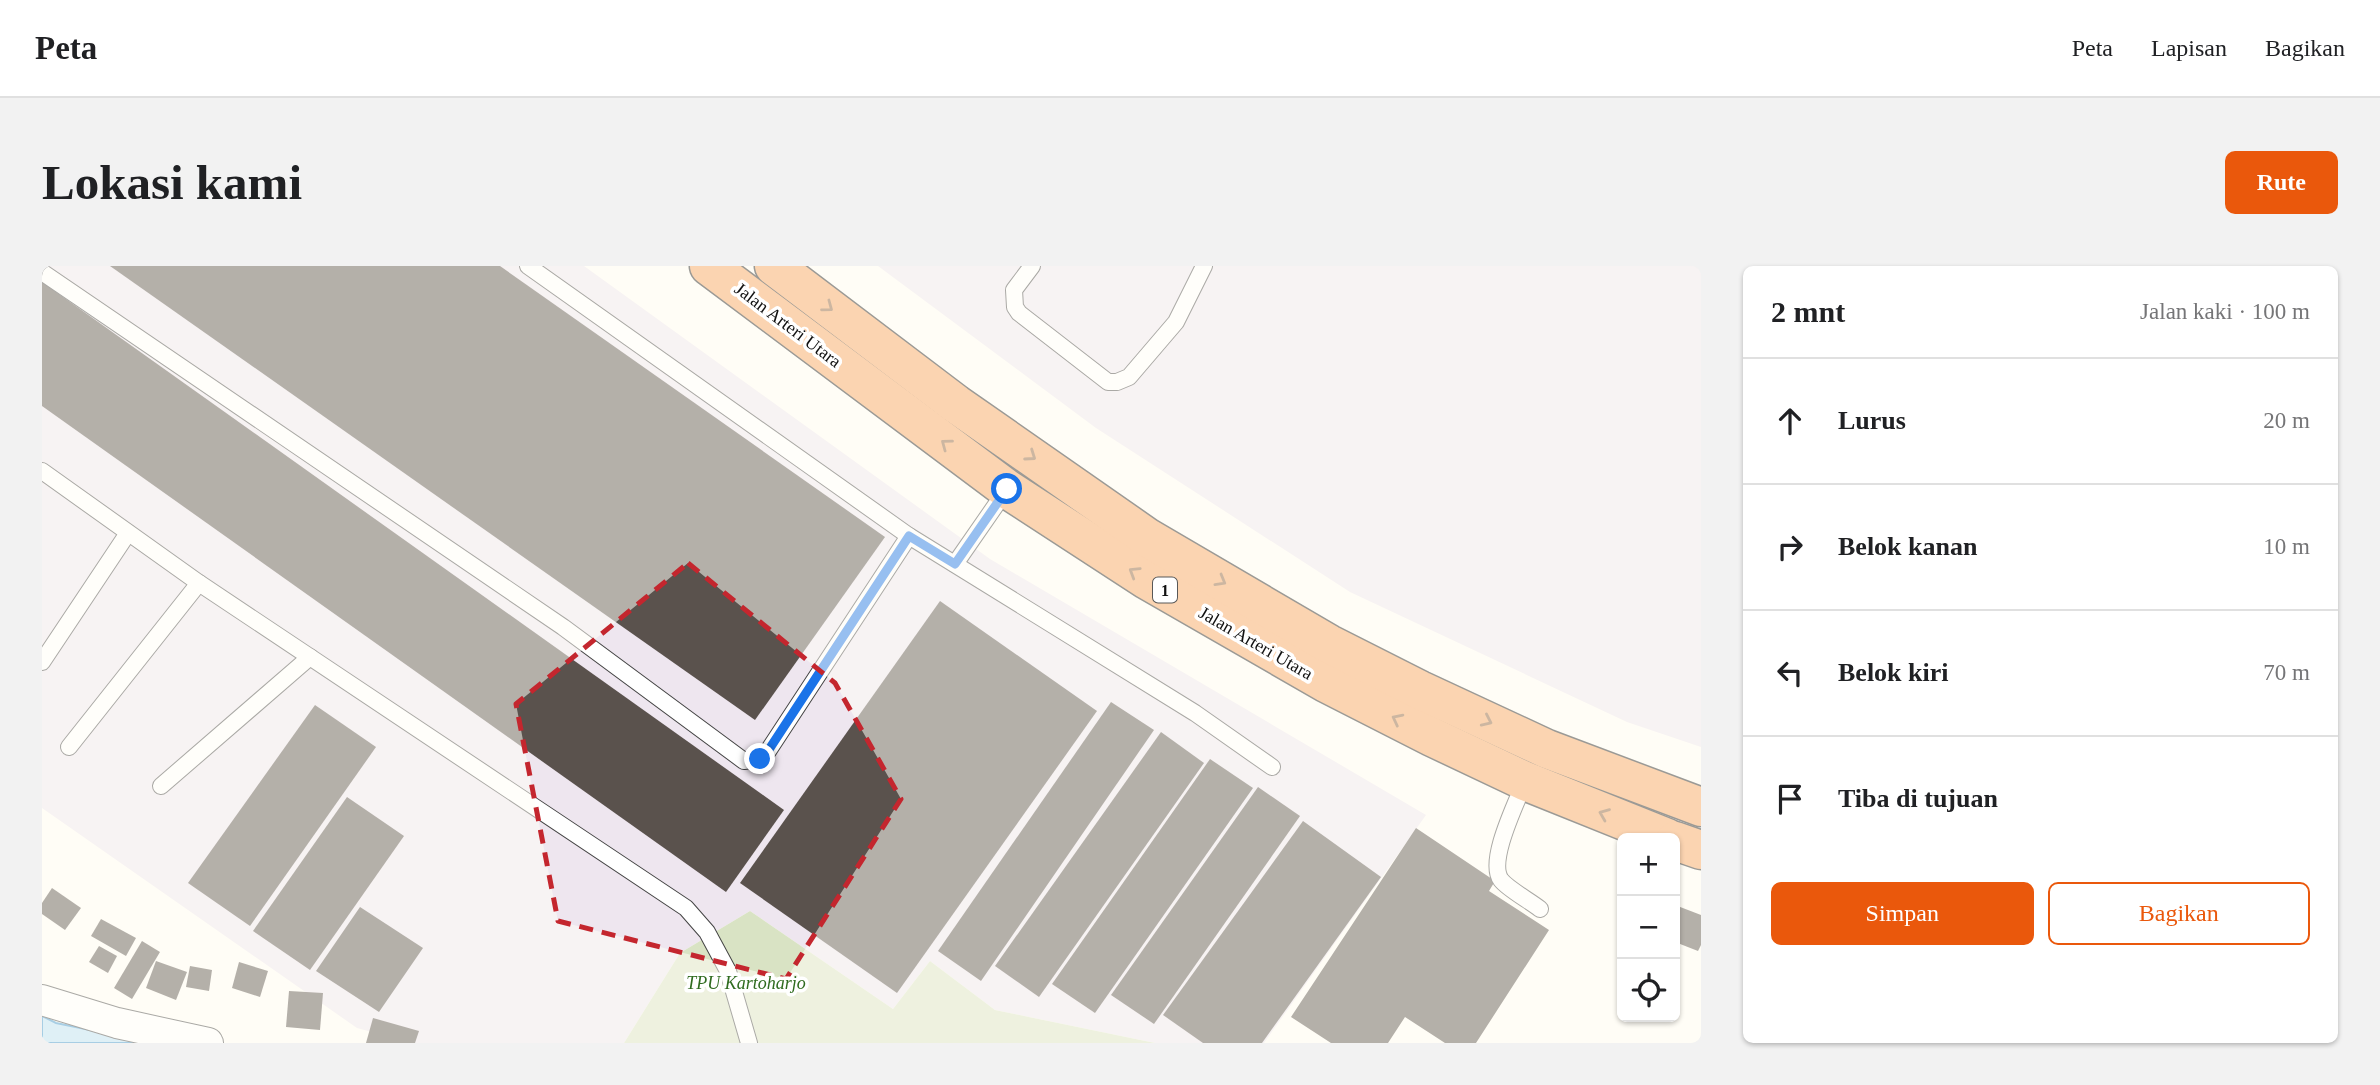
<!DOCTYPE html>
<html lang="id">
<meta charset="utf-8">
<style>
:root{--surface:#fff;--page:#f2f2f2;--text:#202124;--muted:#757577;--line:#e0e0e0;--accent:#ea580c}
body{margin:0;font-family:"Times New Roman",serif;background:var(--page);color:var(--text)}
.controls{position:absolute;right:21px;bottom:21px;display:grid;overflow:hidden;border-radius:10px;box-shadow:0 2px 5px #0004}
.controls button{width:63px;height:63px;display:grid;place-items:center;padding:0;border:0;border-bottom:2px solid var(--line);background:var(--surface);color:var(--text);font:35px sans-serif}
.stop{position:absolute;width:21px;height:21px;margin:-16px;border:5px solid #1a73e8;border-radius:50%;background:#fff}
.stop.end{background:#1a73e8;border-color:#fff;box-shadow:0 2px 7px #0008}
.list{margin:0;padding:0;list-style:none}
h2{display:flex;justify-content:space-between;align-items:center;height:91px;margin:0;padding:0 28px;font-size:30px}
h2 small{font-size:23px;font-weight:400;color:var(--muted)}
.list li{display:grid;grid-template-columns:46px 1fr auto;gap:21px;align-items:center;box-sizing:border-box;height:126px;padding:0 28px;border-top:2px solid var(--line)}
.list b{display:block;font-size:26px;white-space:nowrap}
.list em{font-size:23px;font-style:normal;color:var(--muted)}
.actions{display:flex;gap:14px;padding:21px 28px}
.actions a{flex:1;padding:16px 0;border:2px solid var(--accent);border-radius:10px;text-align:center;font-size:24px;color:var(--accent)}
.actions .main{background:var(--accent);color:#fff}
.icon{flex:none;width:38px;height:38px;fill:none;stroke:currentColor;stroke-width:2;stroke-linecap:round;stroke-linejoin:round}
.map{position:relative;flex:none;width:1659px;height:777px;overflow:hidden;border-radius:10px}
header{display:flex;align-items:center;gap:42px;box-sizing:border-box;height:98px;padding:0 35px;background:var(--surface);border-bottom:2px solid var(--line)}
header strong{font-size:33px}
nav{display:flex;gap:38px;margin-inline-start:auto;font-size:24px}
.intro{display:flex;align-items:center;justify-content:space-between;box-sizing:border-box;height:168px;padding:0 42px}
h1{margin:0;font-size:49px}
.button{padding:18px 32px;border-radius:10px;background:var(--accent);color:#fff;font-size:24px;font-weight:700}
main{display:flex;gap:42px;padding:0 42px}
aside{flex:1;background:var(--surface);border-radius:10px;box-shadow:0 2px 5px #0004}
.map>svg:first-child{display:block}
.industrial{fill:#eee6ef}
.cemetery{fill:#d9e3c4}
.water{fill:#b9e0f7;stroke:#3f96cf;stroke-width:2}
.building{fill:#5a524d}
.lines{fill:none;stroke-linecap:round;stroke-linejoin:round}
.lane-casing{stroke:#444;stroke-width:18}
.street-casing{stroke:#444;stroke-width:32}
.highway-casing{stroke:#222;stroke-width:41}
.lane{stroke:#fff;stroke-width:16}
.street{stroke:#fff;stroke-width:30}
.highway{stroke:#f5a25d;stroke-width:38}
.oneway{stroke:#8e613b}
.route{stroke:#1a73e8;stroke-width:9}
.marked{fill:none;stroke:#c4262e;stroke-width:5;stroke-dasharray:14 9;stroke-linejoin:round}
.labels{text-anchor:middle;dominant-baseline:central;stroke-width:7;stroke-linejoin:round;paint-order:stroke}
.shield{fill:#fff;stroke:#585858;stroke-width:2}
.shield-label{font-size:16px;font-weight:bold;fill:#111}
.street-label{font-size:18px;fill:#111;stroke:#fff}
.park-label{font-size:18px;font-style:italic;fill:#2f6b1f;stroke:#fff}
</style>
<header>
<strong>Peta</strong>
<nav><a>Peta</a><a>Lapisan</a><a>Bagikan</a></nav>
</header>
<div class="intro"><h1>Lokasi kami</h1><a class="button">Rute</a></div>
<main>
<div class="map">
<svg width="1659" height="777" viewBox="0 0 1659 777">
<rect width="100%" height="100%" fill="#fffdf5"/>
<g class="industrial">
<path d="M0,0H542L948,293L1384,549L1222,777H1113L953,744L888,695L851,743L708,645L638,687L582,777H370L315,762L0,542Z"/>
<path d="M836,0H1659V481L1585,456L1308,326L1054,162Z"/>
</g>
<path class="cemetery" d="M708,645L851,743L888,695L953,744L1113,777H582L638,687Z"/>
<path class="water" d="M0,750L14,757L112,777H0Z"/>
<g class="building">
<path d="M68,0H458L843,271L713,454Z"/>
<path d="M0,16L742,544L684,626L0,140Z"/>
<path d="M898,335L1055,445L855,727L698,617Z"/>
<path d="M1069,436L1112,464L939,715L896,685Z"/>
<path d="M273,439L334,481L208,660L146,617Z"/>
<path d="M1119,466L1162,497L997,731L953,700Z"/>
<path d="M1168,493L1211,522L1053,747L1010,718Z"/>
<path d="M1216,521L1258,550L1112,758L1069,729Z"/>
<path d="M305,531L362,570L268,704L211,665Z"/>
<path d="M1261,555L1339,611L1220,777H1161L1121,749Z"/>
<path d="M1374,562L1453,615L1447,625L1507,664L1434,777H1403L1363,751L1346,777H1289L1249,751Z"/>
<path d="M10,622L39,642L23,664L0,648V637Z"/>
<path d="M1633,639L1659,649V679L1656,685L1633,676Z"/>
<path d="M318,641L381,682L337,746L274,705Z"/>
<path d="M59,653L94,672L84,690L49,670Z"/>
<path d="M100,675L118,686L90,733L72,722Z"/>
<path d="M57,680L75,690L66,707L47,696Z"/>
<path d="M114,695L145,706L134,734L104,722Z"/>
<path d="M197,696L226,705L218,731L190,722Z"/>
<path d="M148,700L170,704L167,725L144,721Z"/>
<path d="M247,725L281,727L278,764L244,761Z"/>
<path d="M331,752L377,765L373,777H324Z"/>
</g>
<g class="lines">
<defs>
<g id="lane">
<path d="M486,0L867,270L1153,447L1230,501"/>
<path d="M990,0L972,24L973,41L977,47L1066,116H1075L1087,111L1134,56L1162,0"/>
<path d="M0,6L521,361L702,495L718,493L726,485L867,270"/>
<path d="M0,205L157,317L644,642L665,666L686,705L707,777"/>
<path d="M913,298L965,223"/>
<path d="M0,396L86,267"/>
<path d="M27,481L157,317"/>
<path d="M1483,515C1475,536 1445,595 1459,614C1466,623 1488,635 1498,643"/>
<path d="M119,520L268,391"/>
</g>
<path id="street" d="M0,734L75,757L166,777"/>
<g id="highway">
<path d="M667,0L965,223L1105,314L1284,417L1390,471L1483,515L1625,572"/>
<path d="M732,0L914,138L1106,272L1287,378L1378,424L1505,483L1659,541"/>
<path d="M1633,575L1659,584"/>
</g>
</defs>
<use href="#lane" class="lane-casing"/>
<use href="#street" class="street-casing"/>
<use href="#highway" class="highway-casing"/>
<use href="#lane" class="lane"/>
<use href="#street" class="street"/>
<use href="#highway" class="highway"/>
</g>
<defs><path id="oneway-chevron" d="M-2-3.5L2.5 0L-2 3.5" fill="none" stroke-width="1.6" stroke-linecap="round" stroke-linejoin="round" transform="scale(1.75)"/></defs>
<g class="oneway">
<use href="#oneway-chevron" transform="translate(786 41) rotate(37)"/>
<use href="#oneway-chevron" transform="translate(904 178) rotate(-143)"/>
<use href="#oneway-chevron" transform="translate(989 190) rotate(35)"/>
<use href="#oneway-chevron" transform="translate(1092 306) rotate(-148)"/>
<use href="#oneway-chevron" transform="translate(1179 315) rotate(30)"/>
<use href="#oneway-chevron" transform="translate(1355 453) rotate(-153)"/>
<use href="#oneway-chevron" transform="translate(1445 455) rotate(25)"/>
<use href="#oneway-chevron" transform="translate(1562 548) rotate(-158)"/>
</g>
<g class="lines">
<path class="route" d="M718,493L726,485L867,270L913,298L965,223"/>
</g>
<path d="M0 0H1659V777H0ZM646,297L793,417L859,533L744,713L516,655L474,438Z" fill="#fffdf5" fill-opacity=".55" fill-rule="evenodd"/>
<path class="marked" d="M646,297L793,417L859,533L744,713L516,655L474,438Z"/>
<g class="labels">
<rect class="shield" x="1111" y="311.5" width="24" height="25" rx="5"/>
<g class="shield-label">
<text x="1123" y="324">1</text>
</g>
<g class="street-label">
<text transform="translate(746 59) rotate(37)">Jalan Arteri Utara</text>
<text transform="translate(1214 377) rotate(30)">Jalan Arteri Utara</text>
</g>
<g class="park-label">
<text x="704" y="717">TPU Kartoharjo</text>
</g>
</g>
</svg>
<div class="controls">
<button>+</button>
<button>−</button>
<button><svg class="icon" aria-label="locate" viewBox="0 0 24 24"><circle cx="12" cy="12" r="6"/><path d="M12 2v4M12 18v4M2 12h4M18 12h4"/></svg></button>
</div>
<div class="stop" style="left:965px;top:223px"></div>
<div class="stop end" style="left:718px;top:493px"></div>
</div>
<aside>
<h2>2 mnt<small>Jalan kaki · 100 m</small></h2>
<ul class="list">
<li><svg class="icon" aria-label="ahead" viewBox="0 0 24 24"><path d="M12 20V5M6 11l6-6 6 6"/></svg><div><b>Lurus</b></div><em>20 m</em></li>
<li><svg class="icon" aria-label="right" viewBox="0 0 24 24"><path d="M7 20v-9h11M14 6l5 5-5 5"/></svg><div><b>Belok kanan</b></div><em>10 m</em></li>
<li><svg class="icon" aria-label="left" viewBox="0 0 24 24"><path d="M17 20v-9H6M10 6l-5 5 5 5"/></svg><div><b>Belok kiri</b></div><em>70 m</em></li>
<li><svg class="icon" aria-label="arrive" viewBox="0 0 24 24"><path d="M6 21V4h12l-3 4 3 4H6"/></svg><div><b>Tiba di tujuan</b></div></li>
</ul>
<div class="actions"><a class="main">Simpan</a><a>Bagikan</a></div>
</aside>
</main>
